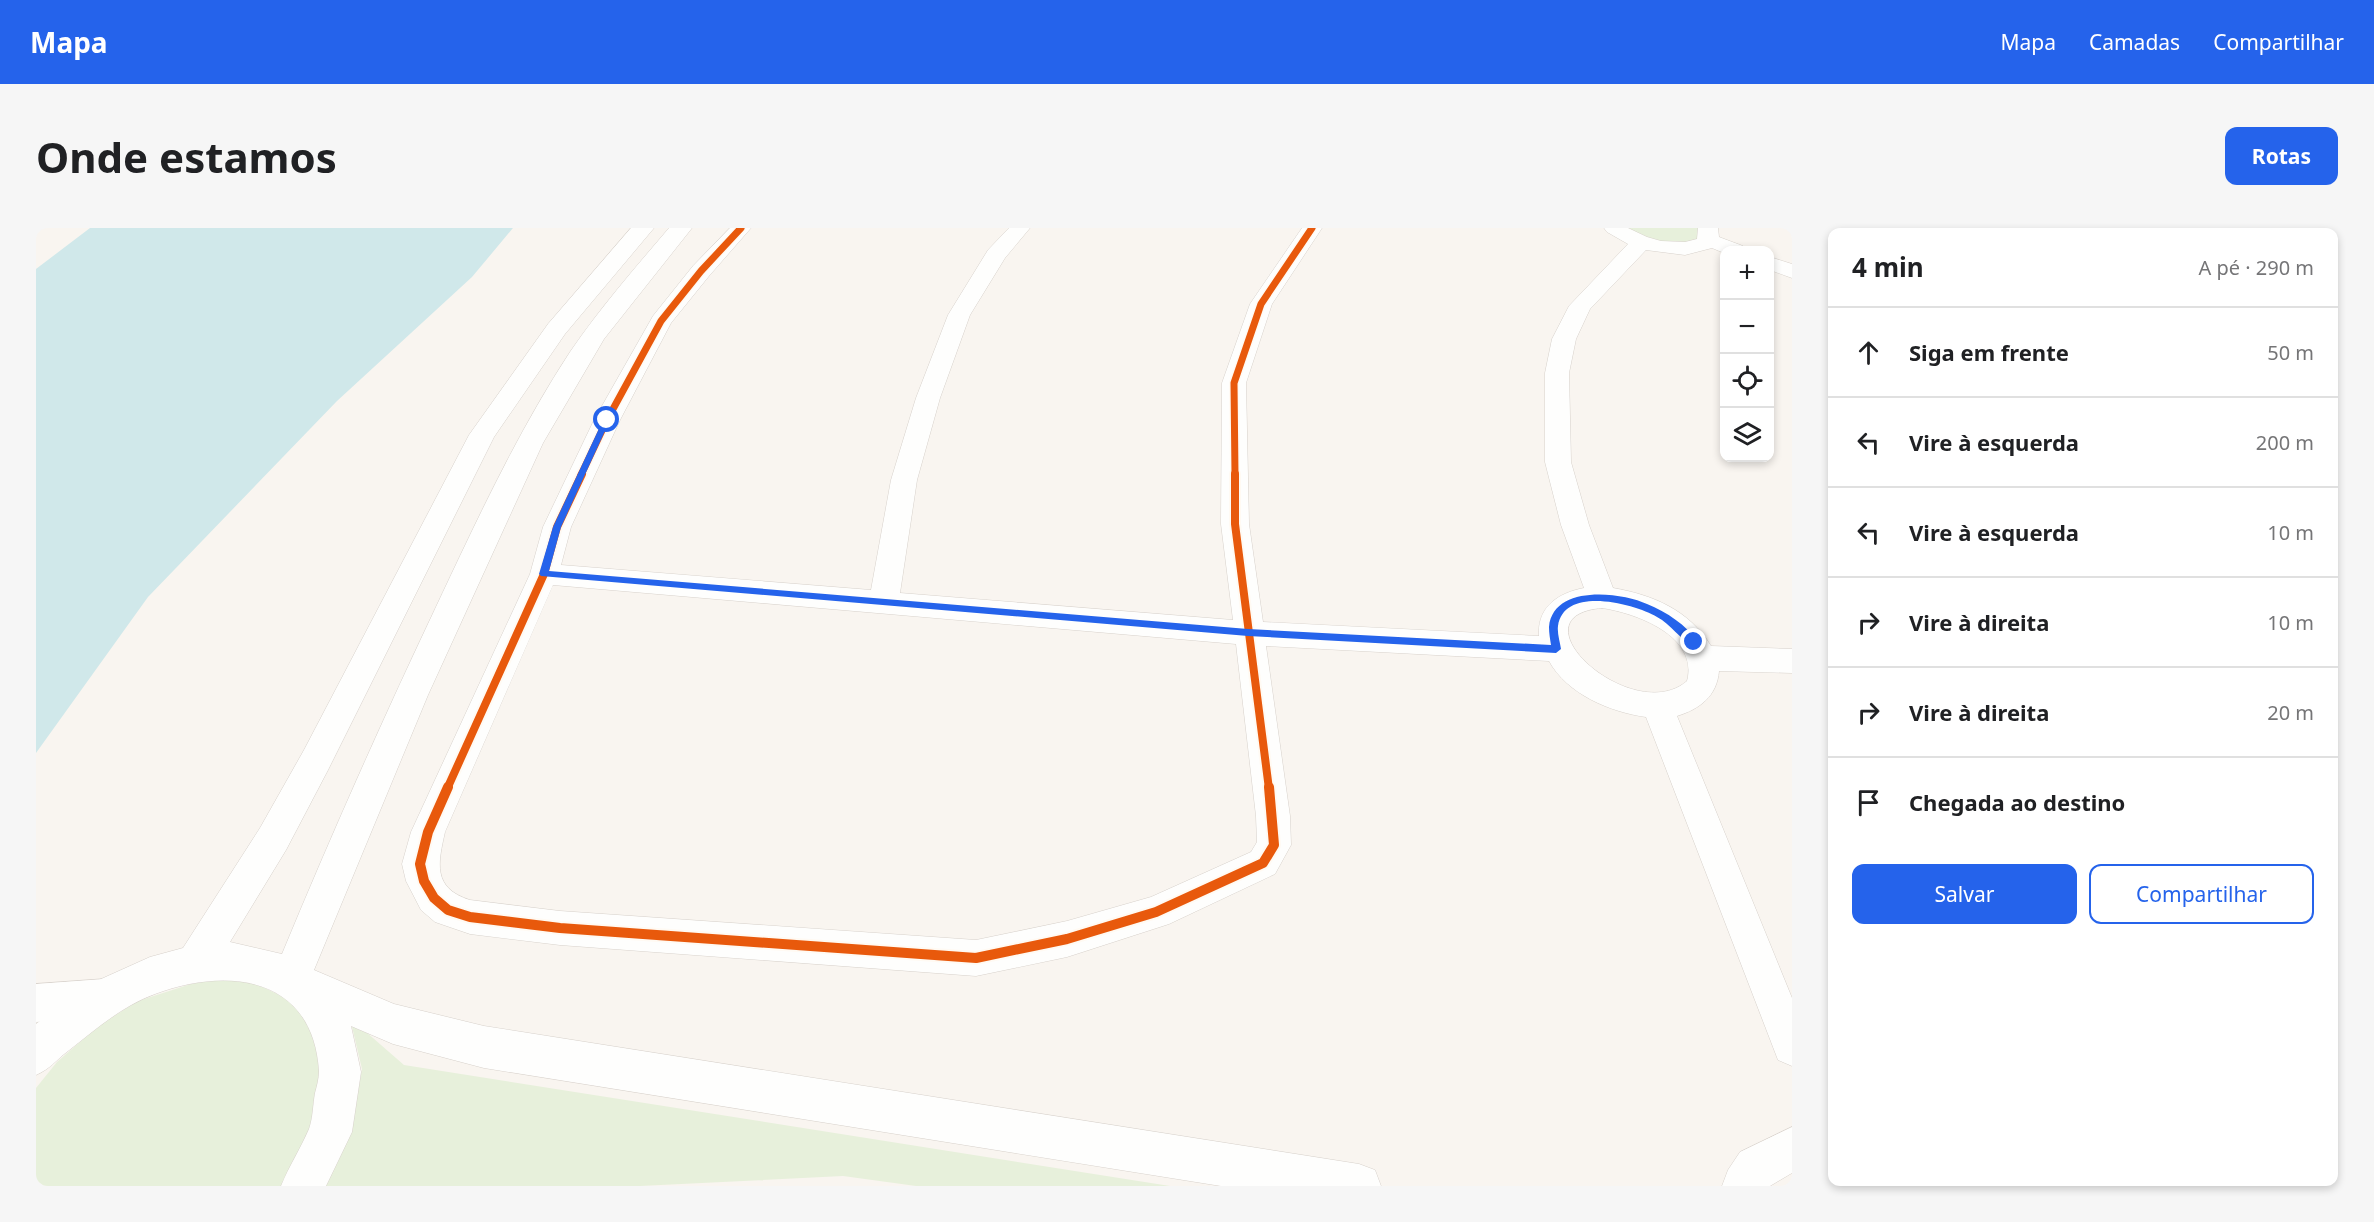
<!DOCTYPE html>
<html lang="pt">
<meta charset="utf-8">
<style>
:root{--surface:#fff;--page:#f6f6f6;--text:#202124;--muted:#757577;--line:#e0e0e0;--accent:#2563eb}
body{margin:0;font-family:"Noto Sans",sans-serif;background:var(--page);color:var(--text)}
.controls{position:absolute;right:18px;top:18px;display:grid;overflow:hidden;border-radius:12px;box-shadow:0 3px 9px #0003}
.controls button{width:54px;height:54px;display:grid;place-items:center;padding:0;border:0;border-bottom:2px solid var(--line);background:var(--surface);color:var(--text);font:30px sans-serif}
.stop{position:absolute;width:18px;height:18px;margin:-14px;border:4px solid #2563eb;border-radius:50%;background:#fff}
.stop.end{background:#2563eb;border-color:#fff;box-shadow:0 2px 6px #0008}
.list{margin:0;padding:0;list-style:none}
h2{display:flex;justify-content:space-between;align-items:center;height:78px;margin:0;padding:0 24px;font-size:26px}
h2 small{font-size:20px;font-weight:400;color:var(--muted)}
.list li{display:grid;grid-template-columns:39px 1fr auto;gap:18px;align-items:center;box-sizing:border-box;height:90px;padding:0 24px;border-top:2px solid var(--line)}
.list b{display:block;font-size:22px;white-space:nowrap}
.list em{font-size:20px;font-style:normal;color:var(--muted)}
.actions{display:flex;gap:12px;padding:18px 24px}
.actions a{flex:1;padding:14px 0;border:2px solid var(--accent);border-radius:12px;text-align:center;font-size:21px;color:var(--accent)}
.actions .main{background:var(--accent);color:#fff}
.icon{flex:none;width:33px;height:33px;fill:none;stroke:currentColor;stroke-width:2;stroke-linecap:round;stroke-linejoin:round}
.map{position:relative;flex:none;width:1756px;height:958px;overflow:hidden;border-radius:12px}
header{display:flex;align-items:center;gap:36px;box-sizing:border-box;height:84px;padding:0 30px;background:var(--accent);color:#fff}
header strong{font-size:28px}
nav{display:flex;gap:33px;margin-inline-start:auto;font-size:21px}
.intro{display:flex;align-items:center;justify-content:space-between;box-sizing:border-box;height:144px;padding:0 36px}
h1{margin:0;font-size:42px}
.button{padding:15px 27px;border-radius:12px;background:var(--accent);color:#fff;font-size:21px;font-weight:700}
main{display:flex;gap:36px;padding:0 36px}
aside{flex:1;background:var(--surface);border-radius:12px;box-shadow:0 3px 9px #0003}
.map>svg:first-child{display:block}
.green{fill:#e7f0db}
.water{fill:#d0e8ea}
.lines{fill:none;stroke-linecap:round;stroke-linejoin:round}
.minor-casing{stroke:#d7d1cb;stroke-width:1}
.tertiary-casing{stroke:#d7d1cb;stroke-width:1}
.minor{fill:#fefefd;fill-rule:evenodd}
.tertiary{fill:#fefefd;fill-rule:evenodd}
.cycleway-far2-casing{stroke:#fffaf3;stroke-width:10}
.cycleway-far1-casing{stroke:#fffaf3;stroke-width:12}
.cycleway-casing{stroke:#fffaf3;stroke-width:14}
.cycleway-far2{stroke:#e8590c;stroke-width:7}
.cycleway-far1{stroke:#e8590c;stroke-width:8}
.cycleway{stroke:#e8590c;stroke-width:10}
.route{fill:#2563eb}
</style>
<header>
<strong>Mapa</strong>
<nav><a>Mapa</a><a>Camadas</a><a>Compartilhar</a></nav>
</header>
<div class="intro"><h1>Onde estamos</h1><a class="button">Rotas</a></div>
<main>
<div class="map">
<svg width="1756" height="958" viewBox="0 0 1756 958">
<rect width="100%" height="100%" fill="#f9f5f0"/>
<g class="green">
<path d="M1586,0H1670L1668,13L1631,20Z"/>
<path d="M201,747L269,779L294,848L256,958H0V860L21,834L62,798L102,773L155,756Z"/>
<path d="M314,790L368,837L1134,958H880L807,948L604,958H288L314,906L326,841Z"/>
</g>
<path class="water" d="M54,0H477L436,49L301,173L112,369L0,525V41Z"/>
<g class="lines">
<defs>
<g id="minor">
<path d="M694,0H715L673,48L635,95L584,192L535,299L525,337L835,362L855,252L880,170L912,87L952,22L973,0H994L969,30L934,87L904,170L881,252L864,365L1197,392L1185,296L1186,155L1214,76L1266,0H1286L1236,76L1210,155L1213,296L1227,394L1503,408C1501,379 1522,365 1548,360L1525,297L1509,234V145L1516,111L1533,78L1592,16L1571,4L1568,0H1592L1611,9L1625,13L1649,14L1661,11L1662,0H1682L1683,9L1707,18L1710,22H1688V25L1676,20L1649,27L1610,22L1554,81L1540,111L1533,145L1535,234L1553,297L1577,360C1617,367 1653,382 1675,418L1756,421V445L1683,443C1681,468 1664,481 1641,488L1756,770V838L1742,832L1610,489C1574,484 1531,466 1513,433L1230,418L1254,588L1255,617L1239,646L1133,696L1031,729L940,748L524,717L434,706L399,694L385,682L370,653L366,636L375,604L494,346L507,299L558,192L617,88L657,38ZM517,357L1200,416L1220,588L1221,614L1215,624L1115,669L1031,693L940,712L524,683L434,672C396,660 402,635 409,604ZM1566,380C1600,385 1663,408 1651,453C1597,500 1472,388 1566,380Z"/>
<path d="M1734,29L1756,36V50L1734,42Z"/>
<path d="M68,751L81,757L87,770L81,783L68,789L0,794V756Z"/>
</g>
<g id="tertiary">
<path d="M595,0H618L529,106L458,209L292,542L250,622L194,714L246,726C294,610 345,495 399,381C440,294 481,205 534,124C564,80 599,40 633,0H656L568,111L507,215L392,467L278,742L358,776L448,798L1323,936L1339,942L1345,958H1185L448,840L357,816L315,798L325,844L316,904L290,958H245C253,938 265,920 273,901C277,890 277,876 279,865C281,858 283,850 283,843C277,749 193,738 119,766C86,778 60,801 32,823C20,832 14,841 0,847V796L54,756L114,729L147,720L224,600L268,522L433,207L512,96Z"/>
<path d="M1756,899V945L1734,958H1686L1692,942L1704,924Z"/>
</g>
</defs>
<use href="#minor" class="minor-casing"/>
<use href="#tertiary" class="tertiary-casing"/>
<use href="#minor" class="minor"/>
<use href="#tertiary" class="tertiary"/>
<defs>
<g id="cycleway-far2">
<path d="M545,247L571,192L625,93L665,43L705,0"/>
<path d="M1199,247L1198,155L1225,76L1276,0"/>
</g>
<g id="cycleway-far1">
<path d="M1199,246V296L1233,561"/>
<path d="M411,561L508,346L521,299L546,246"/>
</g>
<path id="cycleway" d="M412,559L392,604L384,636L388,653L398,670L412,682L434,689L524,700L940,730L1031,711L1120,684L1227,635L1238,617L1233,559"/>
</defs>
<use href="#cycleway-far2" class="cycleway-far2-casing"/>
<use href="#cycleway-far1" class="cycleway-far1-casing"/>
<use href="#cycleway" class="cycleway-casing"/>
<use href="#cycleway-far2" class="cycleway-far2"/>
<use href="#cycleway-far1" class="cycleway-far1"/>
<use href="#cycleway" class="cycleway"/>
</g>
<path class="route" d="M571,189L574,192L525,299L513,343L1212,401L1515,417C1514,411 1513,405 1513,399C1517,356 1585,364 1611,376C1631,384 1650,397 1662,414L1658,418C1644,412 1635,396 1621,389C1599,376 1528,357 1522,398C1521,405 1524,414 1525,421L1520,425L1212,408L505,348L503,346L517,299L567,192Z"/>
</svg>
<div class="controls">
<button>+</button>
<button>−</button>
<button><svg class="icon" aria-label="locate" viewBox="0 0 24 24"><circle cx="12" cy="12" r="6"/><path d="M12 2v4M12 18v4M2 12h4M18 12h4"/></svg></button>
<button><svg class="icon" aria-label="layers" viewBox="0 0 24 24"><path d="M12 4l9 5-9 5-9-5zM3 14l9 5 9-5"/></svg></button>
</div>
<div class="stop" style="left:571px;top:192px"></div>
<div class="stop end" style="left:1658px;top:414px"></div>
</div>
<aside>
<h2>4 min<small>A pé · 290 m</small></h2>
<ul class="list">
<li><svg class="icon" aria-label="ahead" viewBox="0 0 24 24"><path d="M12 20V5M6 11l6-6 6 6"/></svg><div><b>Siga em frente</b></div><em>50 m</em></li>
<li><svg class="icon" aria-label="left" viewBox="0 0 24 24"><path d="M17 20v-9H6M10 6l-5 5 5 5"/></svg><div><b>Vire à esquerda</b></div><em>200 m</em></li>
<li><svg class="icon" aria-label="left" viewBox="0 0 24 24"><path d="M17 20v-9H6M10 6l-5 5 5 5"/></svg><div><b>Vire à esquerda</b></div><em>10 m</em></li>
<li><svg class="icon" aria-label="right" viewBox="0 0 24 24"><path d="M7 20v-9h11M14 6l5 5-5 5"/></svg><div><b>Vire à direita</b></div><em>10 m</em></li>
<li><svg class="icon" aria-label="right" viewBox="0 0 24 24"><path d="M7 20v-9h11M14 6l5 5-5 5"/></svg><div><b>Vire à direita</b></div><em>20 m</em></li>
<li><svg class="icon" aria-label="arrive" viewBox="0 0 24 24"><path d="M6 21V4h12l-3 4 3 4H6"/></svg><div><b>Chegada ao destino</b></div></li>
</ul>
<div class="actions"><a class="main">Salvar</a><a>Compartilhar</a></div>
</aside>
</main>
